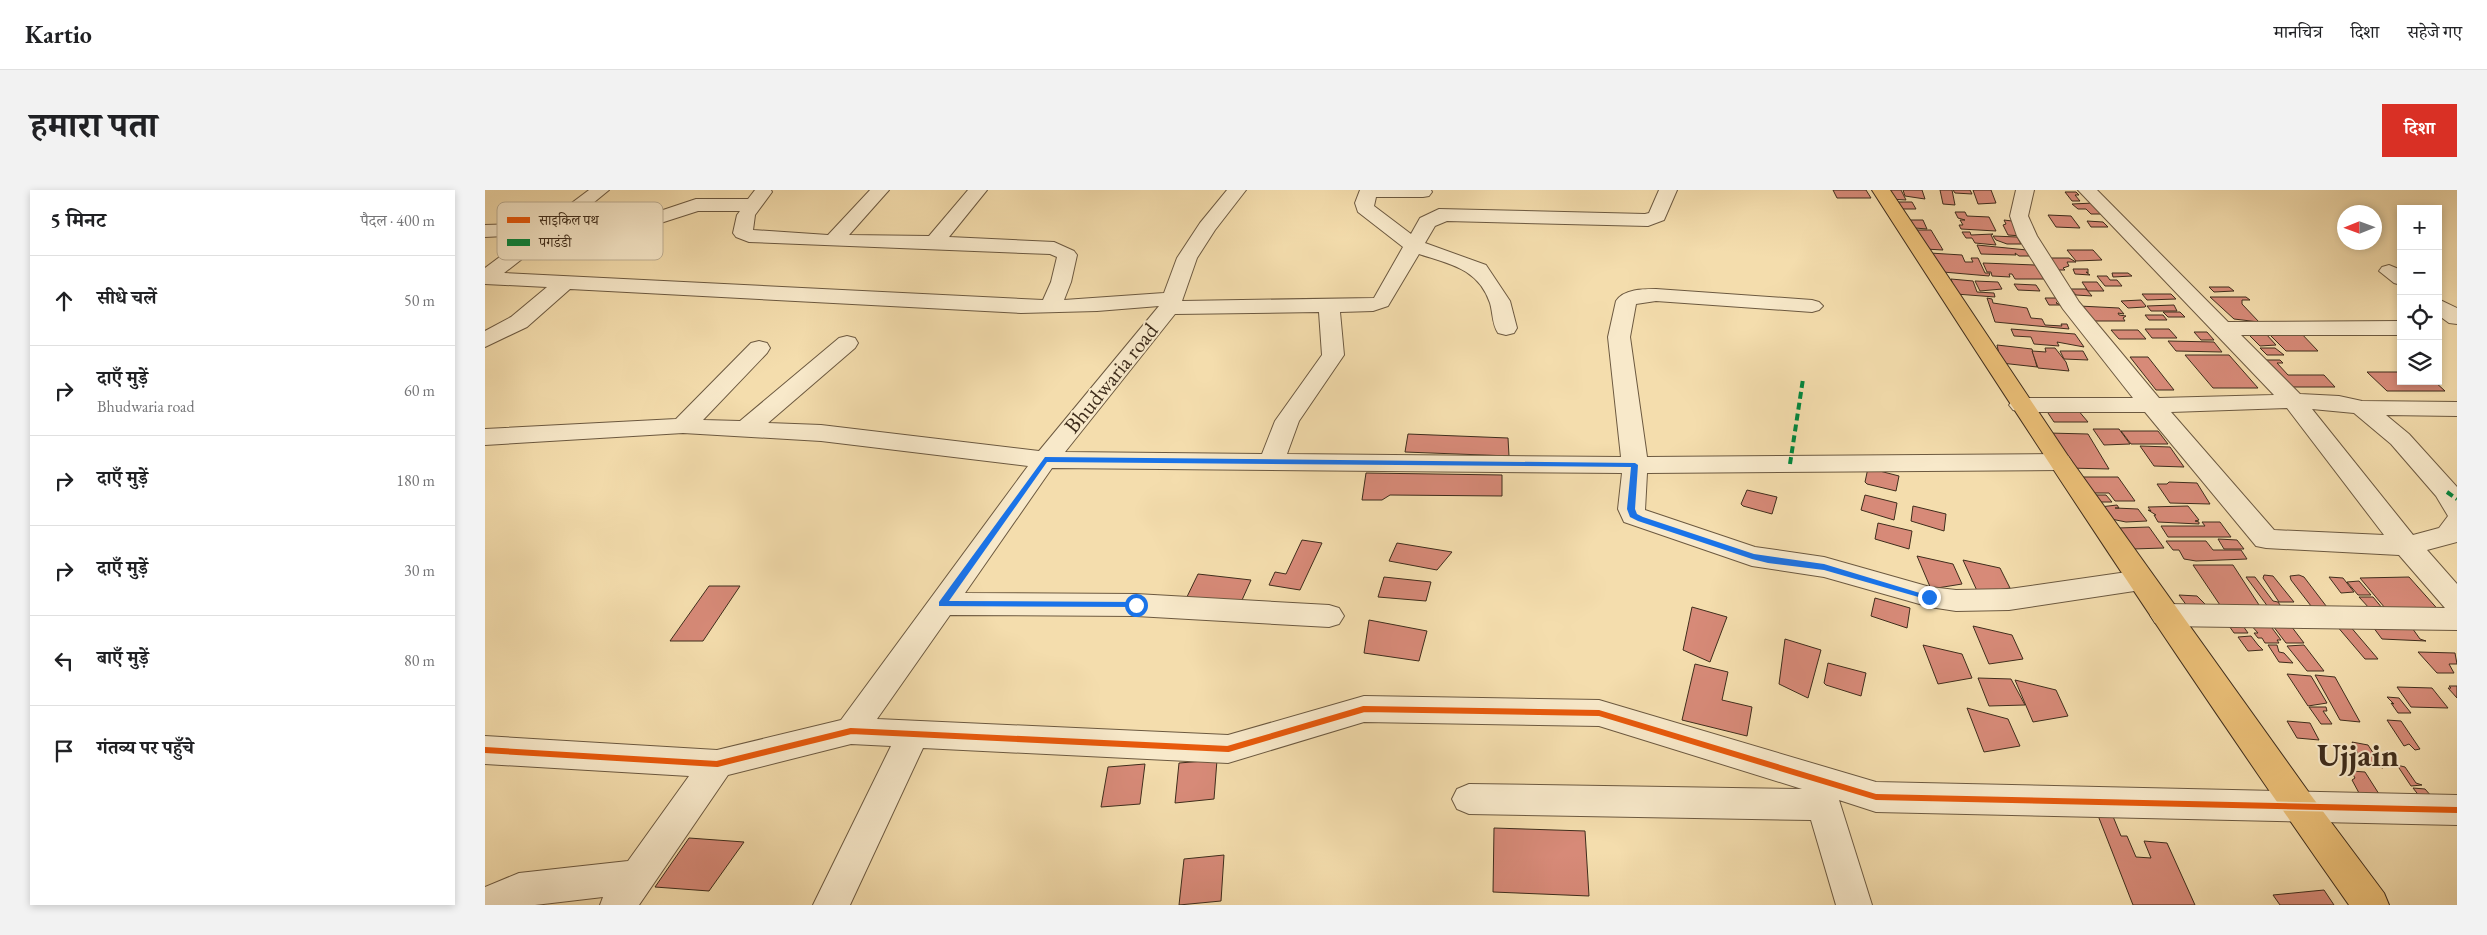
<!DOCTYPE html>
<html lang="hi">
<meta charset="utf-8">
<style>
:root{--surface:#fff;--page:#f2f2f2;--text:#202124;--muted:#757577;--line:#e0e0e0;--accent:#d93025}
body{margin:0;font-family:"EB Garamond","Noto Serif Devanagari",serif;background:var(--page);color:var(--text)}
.controls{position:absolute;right:15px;top:15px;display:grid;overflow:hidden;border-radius:0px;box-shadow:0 2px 8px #0003}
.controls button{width:45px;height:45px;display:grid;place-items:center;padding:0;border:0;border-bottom:1px solid var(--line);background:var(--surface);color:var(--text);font:25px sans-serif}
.compass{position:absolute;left:1852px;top:15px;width:45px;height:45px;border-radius:50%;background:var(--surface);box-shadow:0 2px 8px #0003;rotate:269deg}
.stop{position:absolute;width:15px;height:15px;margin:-11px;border:4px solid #1a73e8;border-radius:50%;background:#fff}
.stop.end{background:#1a73e8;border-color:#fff;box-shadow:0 1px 5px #0008}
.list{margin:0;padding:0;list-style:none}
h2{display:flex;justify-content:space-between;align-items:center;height:65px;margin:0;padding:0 20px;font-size:21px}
h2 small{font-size:16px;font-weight:400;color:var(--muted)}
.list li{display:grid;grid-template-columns:32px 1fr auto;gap:15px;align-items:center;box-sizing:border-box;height:90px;padding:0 20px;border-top:1px solid var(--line)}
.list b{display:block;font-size:19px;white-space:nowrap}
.list p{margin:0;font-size:16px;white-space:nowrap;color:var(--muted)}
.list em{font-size:16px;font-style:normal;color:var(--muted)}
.icon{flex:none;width:28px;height:28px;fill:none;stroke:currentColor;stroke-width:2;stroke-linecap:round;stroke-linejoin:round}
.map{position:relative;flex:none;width:1972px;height:715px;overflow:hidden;border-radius:0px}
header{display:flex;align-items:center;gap:30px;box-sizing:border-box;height:70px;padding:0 25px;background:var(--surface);border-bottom:1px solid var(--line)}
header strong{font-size:24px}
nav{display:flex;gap:28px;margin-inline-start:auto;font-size:18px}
.intro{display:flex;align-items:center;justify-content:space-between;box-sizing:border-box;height:120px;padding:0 30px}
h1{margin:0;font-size:35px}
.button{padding:12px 22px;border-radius:0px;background:var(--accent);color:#fff;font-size:18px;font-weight:700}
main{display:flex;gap:30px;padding:0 30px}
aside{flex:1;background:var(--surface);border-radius:0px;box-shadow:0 2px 8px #0003}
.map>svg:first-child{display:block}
.building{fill:#d78a78;stroke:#3f2d1c}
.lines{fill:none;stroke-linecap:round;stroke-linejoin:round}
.minor-casing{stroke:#6c5940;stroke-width:2}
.major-casing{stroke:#3f2d1c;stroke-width:2}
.minor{fill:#f8e9ca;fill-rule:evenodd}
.major{fill:#eabe76;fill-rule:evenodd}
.quiet{stroke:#00873e;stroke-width:4;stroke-dasharray:7 4;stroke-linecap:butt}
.cycleway-casing{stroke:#f8e9ca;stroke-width:9}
.cycleway{stroke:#e8590c;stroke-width:6}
.route{fill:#1a73e8}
.labels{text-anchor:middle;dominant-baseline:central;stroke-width:4;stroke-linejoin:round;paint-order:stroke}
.street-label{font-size:22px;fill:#3f2d1c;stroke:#f8e9ca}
.town-label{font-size:32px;font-weight:bold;fill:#3f2d1c;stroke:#f8e9ca}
.key{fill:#f8e9ca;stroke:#c0b196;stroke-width:1}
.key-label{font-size:14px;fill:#3f2d1c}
</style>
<header>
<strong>Kartio</strong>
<nav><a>मानचित्र</a><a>दिशा</a><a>सहेजे गए</a></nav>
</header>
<div class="intro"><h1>हमारा पता</h1><a class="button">दिशा</a></div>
<main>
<aside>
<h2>5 मिनट<small>पैदल · 400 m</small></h2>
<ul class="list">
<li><svg class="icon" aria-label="ahead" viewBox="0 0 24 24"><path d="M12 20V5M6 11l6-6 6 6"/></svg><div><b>सीधे चलें</b></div><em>50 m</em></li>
<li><svg class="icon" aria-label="right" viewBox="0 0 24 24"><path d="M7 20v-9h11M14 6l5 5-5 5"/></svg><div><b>दाएँ मुड़ें</b><p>Bhudwaria road</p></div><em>60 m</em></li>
<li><svg class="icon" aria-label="right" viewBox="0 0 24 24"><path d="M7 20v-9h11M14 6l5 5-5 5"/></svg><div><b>दाएँ मुड़ें</b></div><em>180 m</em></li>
<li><svg class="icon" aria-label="right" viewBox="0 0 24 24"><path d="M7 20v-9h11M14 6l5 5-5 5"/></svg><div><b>दाएँ मुड़ें</b></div><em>30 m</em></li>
<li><svg class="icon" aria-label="left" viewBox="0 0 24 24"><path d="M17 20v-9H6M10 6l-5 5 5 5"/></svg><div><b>बाएँ मुड़ें</b></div><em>80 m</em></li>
<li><svg class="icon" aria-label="arrive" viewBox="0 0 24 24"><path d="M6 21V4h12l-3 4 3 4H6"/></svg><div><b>गंतव्य पर पहुँचे</b></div></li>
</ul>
</aside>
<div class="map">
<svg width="1972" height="715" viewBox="0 0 1972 715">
<rect width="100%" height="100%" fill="#f4ddad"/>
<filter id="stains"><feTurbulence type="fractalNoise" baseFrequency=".004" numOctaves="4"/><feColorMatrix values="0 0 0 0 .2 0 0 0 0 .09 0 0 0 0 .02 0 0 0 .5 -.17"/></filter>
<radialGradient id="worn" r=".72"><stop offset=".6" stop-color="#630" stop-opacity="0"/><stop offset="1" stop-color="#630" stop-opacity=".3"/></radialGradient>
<g class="building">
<path d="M1348,0H1381L1386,8H1352Z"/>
<path d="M1401,0H1416L1421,10L1405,9Z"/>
<path d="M1418,0H1437L1440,9L1420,6Z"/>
<path d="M1455,0H1467L1470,15L1458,14Z"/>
<path d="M1468,0H1485L1487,4L1470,3Z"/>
<path d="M1488,0H1506L1511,13L1493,14Z"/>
<path d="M1580,2H1591L1594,5H1590L1595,11H1587Z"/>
<path d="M1410,12H1427L1431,19H1414Z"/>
<path d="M1609,13L1620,24H1606L1601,19H1593L1587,14Z"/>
<path d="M1470,22H1480L1482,26L1504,27L1511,41L1476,39L1474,35H1478L1475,30H1480L1473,28Z"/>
<path d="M1563,25L1586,26L1595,38L1571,37Z"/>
<path d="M1420,30H1438L1442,39L1430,38Z"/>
<path d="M1519,30L1527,31L1537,46L1523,45L1518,35L1521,34Z"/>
<path d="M1602,31L1618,32L1623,37H1606Z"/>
<path d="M1429,40H1446L1458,60L1440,59Z"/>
<path d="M1477,42H1485L1486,45L1508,44L1506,45L1511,55L1490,53L1487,48H1481Z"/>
<path d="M1508,46L1532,47L1536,54H1522L1511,50Z"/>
<path d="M1492,55L1542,60L1546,66H1534L1530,63L1531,65L1496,64Z"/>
<path d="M1582,60H1608L1617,70L1591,71Z"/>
<path d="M1445,63L1477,65L1480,72H1488L1486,68H1493L1500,83H1505L1504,86L1458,82Z"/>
<path d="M1560,68H1584L1591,72H1582L1584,76L1578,78L1580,80H1568Z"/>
<path d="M1498,73L1550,75L1559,89H1530L1527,84H1524L1525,87L1507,86L1506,82H1502Z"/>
<path d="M1588,79H1603V83L1601,82L1605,85L1590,84Z"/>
<path d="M1627,83H1643L1647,86L1628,87Z"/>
<path d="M1612,86H1622L1625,90H1632L1637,96H1620Z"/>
<path d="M1466,89L1488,91L1492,102L1509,103L1510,107L1471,104Z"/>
<path d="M1490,91L1513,92L1517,99L1495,101Z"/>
<path d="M1597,92H1612L1619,101H1603Z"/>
<path d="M1529,94L1551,95L1555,101L1533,100Z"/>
<path d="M1724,97H1744L1749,101L1729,102Z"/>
<path d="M1586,99H1601L1607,106L1591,105Z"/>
<path d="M1657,104H1686L1691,109L1662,110Z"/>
<path d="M1725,107H1761L1765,110H1757V114L1774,132L1749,129Z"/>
<path d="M1502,108L1507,109L1508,113L1542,118L1546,128L1557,129L1560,135L1577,136L1576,134H1582L1584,139L1510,132Z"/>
<path d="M1560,108H1571L1573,111L1571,113L1576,115H1564Z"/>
<path d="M1656,110L1661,116L1660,117L1643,118L1636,111Z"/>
<path d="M1689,115L1692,121H1666L1662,116Z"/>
<path d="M1594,116L1634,118L1639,124L1633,123L1634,125L1641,126L1638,128L1640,131H1604Z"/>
<path d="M1678,122H1695L1700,127H1683Z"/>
<path d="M1660,125H1678L1682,130H1664Z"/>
<path d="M1526,139L1590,144L1599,157L1572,152L1574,156L1549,154L1546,147L1529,146Z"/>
<path d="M1660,139H1684L1692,148H1667Z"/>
<path d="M1626,140H1653L1661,149H1634Z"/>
<path d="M1781,141H1814L1833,161H1801Z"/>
<path d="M1709,142H1722L1729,150H1716Z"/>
<path d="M1781,144L1791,155L1775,156L1764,145Z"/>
<path d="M1683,151L1729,152L1737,162L1691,161Z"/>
<path d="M1512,155L1547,159L1552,177L1516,173Z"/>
<path d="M1560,158H1570L1581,172L1584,181L1553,178L1547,161L1561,162Z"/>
<path d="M1775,158H1790L1799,165H1782Z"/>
<path d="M1575,161H1598L1603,170L1579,169Z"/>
<path d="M1700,165H1744L1773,198H1728Z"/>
<path d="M1645,167H1663L1689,200H1671Z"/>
<path d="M1780,170H1795L1798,173H1792L1803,185H1839L1850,197H1805Z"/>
<path d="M1882,182H1916V191H1949L1960,201H1902Z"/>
<path d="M1581,219H1592L1603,232H1569L1561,220L1584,222Z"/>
<path d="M1608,239H1634L1645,254L1619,255Z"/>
<path d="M1636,241H1673L1683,254H1646Z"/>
<path d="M1563,243L1603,244L1624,279L1583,278Z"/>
<path d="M923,244L1023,248L1024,266L920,262Z"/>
<path d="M1655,256L1685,257L1699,277L1669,276Z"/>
<path d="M1383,278L1414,286L1411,301L1382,294L1380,292Z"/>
<path d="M881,283L1017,285V306L905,305L897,310H877Z"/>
<path d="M1592,287H1633L1650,311H1630L1624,303H1602Z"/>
<path d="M1684,292L1712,293L1725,314L1685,313L1672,294H1682Z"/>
<path d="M1262,300L1292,307L1287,324L1258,316L1256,314Z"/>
<path d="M1380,305L1412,313L1409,330L1376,320Z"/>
<path d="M1601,305H1621L1627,312H1606Z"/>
<path d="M1632,315L1634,318H1630L1653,319L1662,331L1641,332L1626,329L1615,317Z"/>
<path d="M1428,316L1461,324L1459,341L1426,331Z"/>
<path d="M1703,316L1714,330L1710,331L1714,332V334L1673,332L1669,325H1671L1663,320L1666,321L1663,317Z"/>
<path d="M1717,332H1735L1746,347H1683L1676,336H1720Z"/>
<path d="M1393,333L1427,341L1424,359L1390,349Z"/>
<path d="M1664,337L1679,358L1647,359L1633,338Z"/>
<path d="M1733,349L1752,350L1759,359H1739Z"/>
<path d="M817,350L837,353L815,400L784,395L790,382L801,384Z"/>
<path d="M1681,351H1721L1728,360H1756L1762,369L1711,371L1699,369L1694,360H1688Z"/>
<path d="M912,353L967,362L952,380L904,371Z"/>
<path d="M1432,366L1468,374L1477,394L1446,399Z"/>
<path d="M1478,370L1515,378L1525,398L1493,403Z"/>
<path d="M1708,375H1748L1776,418H1737Z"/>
<path d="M713,384L766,390L753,419L699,413Z"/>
<path d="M1779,385L1788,386L1809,412H1794L1778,388Z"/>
<path d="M1814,385L1819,387L1848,425H1833L1806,390L1805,386Z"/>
<path d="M899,387L946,392L941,411L893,407Z"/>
<path d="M1761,387H1770L1788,411L1793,412L1802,425H1789Z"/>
<path d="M1844,387L1858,388L1869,402L1856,403Z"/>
<path d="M1924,387L1957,424H1905L1875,388Z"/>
<path d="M1874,391L1886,405H1873L1862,392Z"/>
<path d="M224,396H255L218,451H185Z"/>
<path d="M1694,405L1712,406L1720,414V418L1705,420Z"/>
<path d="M1874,407H1888L1898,419H1885Z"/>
<path d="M1390,408L1425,418L1422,438L1386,426Z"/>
<path d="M1207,417L1242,427L1225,472L1198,460Z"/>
<path d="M884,430L942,441L934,471L879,463Z"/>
<path d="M1785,432H1803L1819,453H1801Z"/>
<path d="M1742,433H1756L1763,443H1749Z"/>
<path d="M1764,433L1784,434L1796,450H1792L1794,453H1780L1777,448H1773L1769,443H1773Z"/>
<path d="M1851,435H1864L1893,469H1880Z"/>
<path d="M1925,435L1935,449L1941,451L1897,449L1888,437Z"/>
<path d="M1488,436L1527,445L1538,469L1504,474Z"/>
<path d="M1766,446L1773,455L1778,460L1763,461L1753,447Z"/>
<path d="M1300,449L1336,460L1323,508L1294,494Z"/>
<path d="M1438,455L1477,464L1487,488L1453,494Z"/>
<path d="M1783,455H1792L1794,462L1799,463L1808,473L1794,472Z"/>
<path d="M1819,455L1839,481H1822L1802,456Z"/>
<path d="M1933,462L1970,463L1972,474H1964L1969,483H1952Z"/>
<path d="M1343,473L1381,483L1376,506L1341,495L1339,493Z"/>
<path d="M1210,474L1243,482L1237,510L1267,517L1262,546L1197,530Z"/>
<path d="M1802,484L1826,486L1842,513L1823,516Z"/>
<path d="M1830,485L1850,487L1875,532L1855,530Z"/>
<path d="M1493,488L1526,489L1540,515L1504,516Z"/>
<path d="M1530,490L1571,500L1583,526L1548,532Z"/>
<path d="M1964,496H1972V508L1963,498H1966Z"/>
<path d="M1912,497L1947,498L1963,518L1926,517Z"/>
<path d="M1902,507L1914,508L1926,523H1913L1906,513L1909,514Z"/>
<path d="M1824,517H1841L1842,521H1838L1847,534H1836Z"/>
<path d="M1482,518L1523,529L1535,556L1499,562Z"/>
<path d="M1902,530L1916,531L1935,559L1930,560L1924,554L1919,556Z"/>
<path d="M1802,531L1825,533L1834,550L1812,548Z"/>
<path d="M1867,552L1883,555L1898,578L1878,573Z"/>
<path d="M732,570L729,609L690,613L694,573Z"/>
<path d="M660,574L655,614L616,617L623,577Z"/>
<path d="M1912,575L1920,577L1931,593L1937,595L1926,596Z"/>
<path d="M1866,581L1880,582L1894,604L1874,603L1867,590L1870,588Z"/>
<path d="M1928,598L1940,599L1947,607H1935Z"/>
<path d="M1612,623L1627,624L1636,646H1642L1651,667L1666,668L1659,651L1682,653L1710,715H1648Z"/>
<path d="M1009,638L1100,641L1104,706L1008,702Z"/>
<path d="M204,648L259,652L224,701L170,697Z"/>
<path d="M739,665L736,711L694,715L699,669Z"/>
<path d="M1839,700L1849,715H1795L1788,705Z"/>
</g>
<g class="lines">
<defs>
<g id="minor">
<path d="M104,0H124L85,32L154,28L211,9H263L270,0H286L287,2L270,25L268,40L343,45L385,0H404L364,45L444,46L483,0H502L464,47L569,52L589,61L592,65L586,92L579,110L679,103L692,68L715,33L742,0H761L730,40L712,68L697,111L889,108L918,57L873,22L870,13L875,0H946L947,2L944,6L938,7H891L889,16L926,44L935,28L954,19L1160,24L1164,23L1174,0H1192L1179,30L1163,36L962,31L950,36L940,53L1001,75L1025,111L1032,138L1029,143L1021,145L1013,143C1007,134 1008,123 1005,113C993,78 964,74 934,64L903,116L888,121L855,122L859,165L814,231L802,264L1136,267L1123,147L1131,111C1139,99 1158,99 1171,99L1327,110L1334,112L1338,116L1334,120L1327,122L1171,111L1151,114L1145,147L1162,267L1574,264L1583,266L1587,272L1583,278L1574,280L1162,283L1160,320L1270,357L1339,367L1445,397L1471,400L1524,399L1656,380L1666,383L1670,390L1666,397L1656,400L1524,420L1471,421L1445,417L1339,387L1267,376L1139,332L1133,319L1137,283L567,278L480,403L651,404L844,415L854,418L859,426L854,434L844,437L651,426L465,425L392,529L743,545L879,506L1114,510L1391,592L1972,605V635L1391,622L1354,610L1387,715H1351L1326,630L984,624L972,619L967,609L972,599L984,594L1317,599L1114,536L879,532L743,573L438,558L365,715H328L406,556L366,554L243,585L154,715H115L118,707L50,715H0V697L34,683L143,671L204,586L0,574V546L232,560L356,530L543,276L336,251L198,243L0,255V239L191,229L266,153L274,151L282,153L285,158L282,163L218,230L255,231L354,148L362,146L370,148L373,153L370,158L283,233L336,235L554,261L674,116L612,121L536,123L85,99L42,137L0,157V141L26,127L62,97L0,94V78L44,45L0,47V35L60,33ZM213,21H255L252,25L248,43L251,47L264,52L565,64L572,67L566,92L558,110L19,83L69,44L157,39ZM834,122L837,165L790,231L777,264L580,262L690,124Z"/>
<path d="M1531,0H1549L1543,26L1552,46L1594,112L1674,208L1789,205L1593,0H1612L1743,132L1916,131V145H1756L1815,204L1854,206L1877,211L1972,212V226L1901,225L1924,244L1972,297V352L1942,360L1972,394V440L1680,436L1670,433L1665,425L1670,417L1680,414L1960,418L1914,365L1781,358L1771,356L1660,222H1536L1528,220L1524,215L1528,210L1536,208H1648L1578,119L1532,46L1525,26ZM1802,218L1899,345L1789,340L1686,222ZM1827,219L1869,223L1906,254L1951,306L1963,326L1954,338L1928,345Z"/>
<path d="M1904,75L1916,80V95L1909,93L1894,81L1897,77Z"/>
<path d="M1953,109L1972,118V134L1964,133L1953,125Z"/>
</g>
<path id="major" d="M1387,0H1405L1583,266L1825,604L1899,703L1904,715H1864C1699,481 1542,241 1387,0Z"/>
</defs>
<use href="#minor" class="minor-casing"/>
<use href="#major" class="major-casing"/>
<use href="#minor" class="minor"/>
<use href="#major" class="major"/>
<g class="quiet">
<path d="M1305,274L1318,189"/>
<path d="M1962,302L1972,309"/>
</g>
<defs>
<path id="cycleway" d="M0,560L232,574L366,541L743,559L879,519L1114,523L1391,607L1972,620"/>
</defs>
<use href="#cycleway" class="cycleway-casing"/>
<use href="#cycleway" class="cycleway"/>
</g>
<path class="route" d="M560,267L1150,273L1153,275L1150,319L1152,324L1158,327L1269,364L1339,374L1448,407L1444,410L1339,380L1283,373L1267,369L1153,331L1145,327L1142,319L1146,277L562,272L464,411L651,412L655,415L654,417L454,416V412Z"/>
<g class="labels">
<g class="street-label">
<text transform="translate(626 188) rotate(-51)">Bhudwaria road</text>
</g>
<g class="town-label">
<text x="1873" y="565">Ujjain</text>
</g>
</g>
<rect x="12" y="12" width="166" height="58" rx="8" class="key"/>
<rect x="22" y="27" width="23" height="6" fill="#e8590c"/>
<rect x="22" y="49" width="23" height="7" fill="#00873e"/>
<g class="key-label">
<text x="54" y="35">साइकिल पथ</text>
<text x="54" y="57">पगडंडी</text>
</g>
<rect width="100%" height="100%" filter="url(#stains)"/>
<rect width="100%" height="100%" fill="url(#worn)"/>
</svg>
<div class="controls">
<button>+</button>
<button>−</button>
<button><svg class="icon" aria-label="locate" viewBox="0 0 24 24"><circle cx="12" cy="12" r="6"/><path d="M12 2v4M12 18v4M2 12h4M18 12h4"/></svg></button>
<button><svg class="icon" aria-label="layers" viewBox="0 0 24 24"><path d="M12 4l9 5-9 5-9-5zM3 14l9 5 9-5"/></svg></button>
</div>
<svg class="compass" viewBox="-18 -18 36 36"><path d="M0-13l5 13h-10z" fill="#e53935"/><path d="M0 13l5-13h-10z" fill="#757577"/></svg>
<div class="stop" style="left:651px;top:415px"></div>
<div class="stop end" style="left:1444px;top:407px"></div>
</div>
</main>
